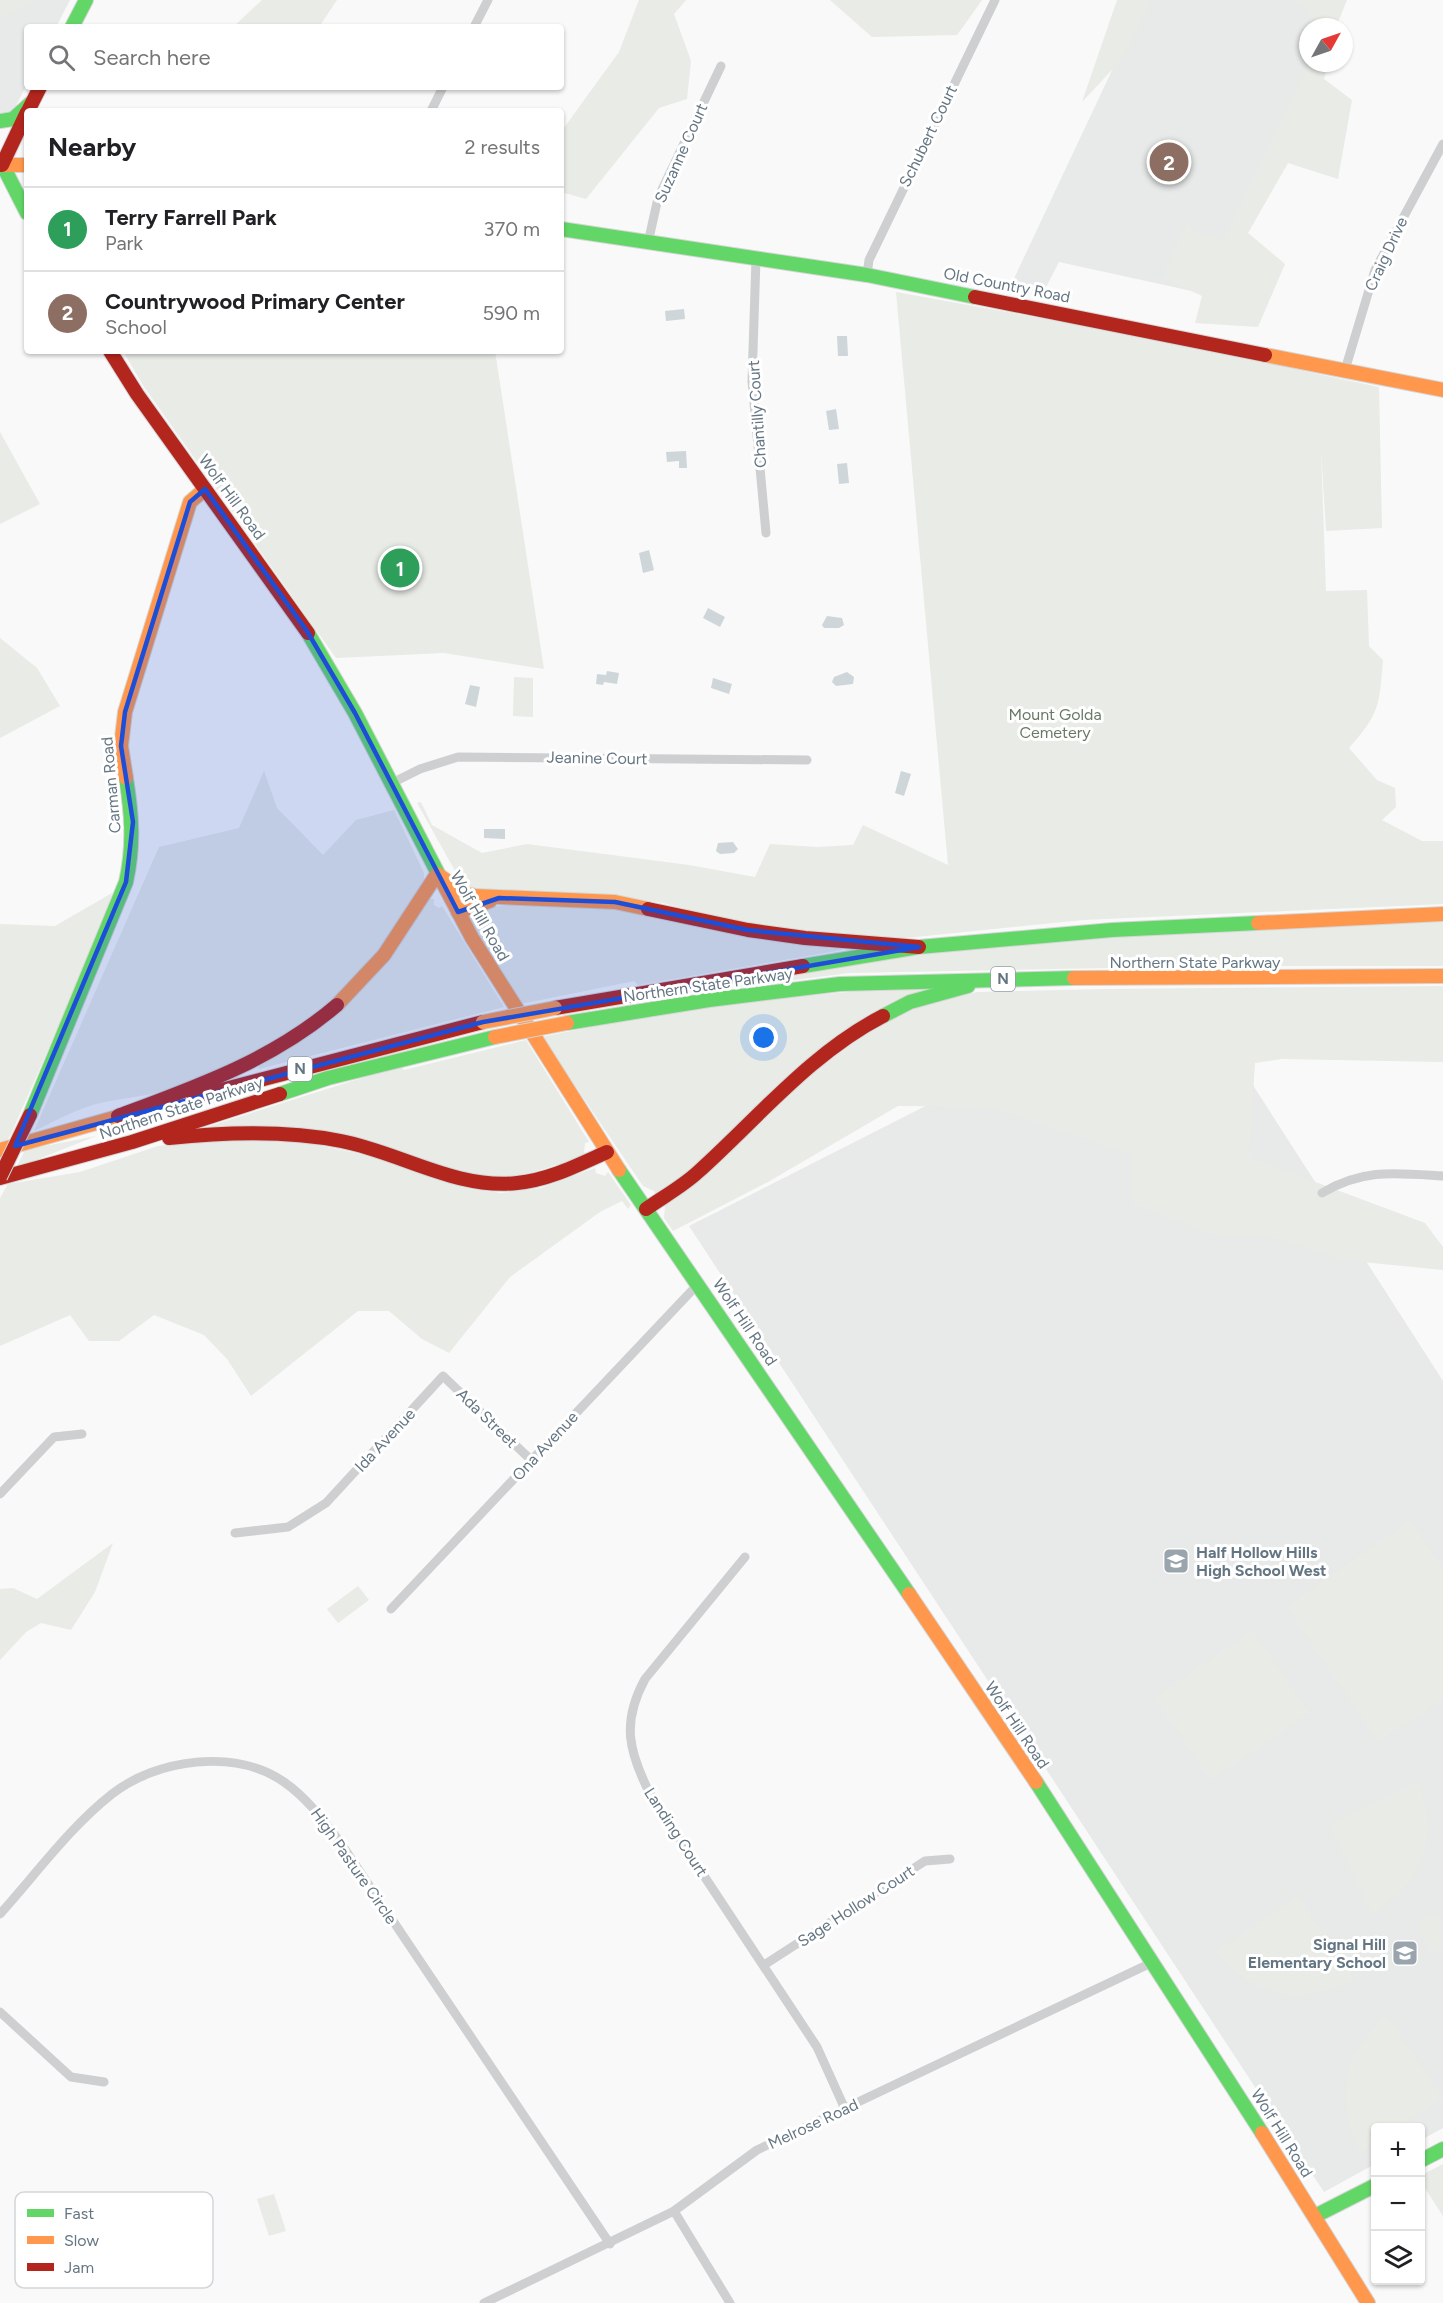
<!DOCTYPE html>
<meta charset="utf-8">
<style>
:root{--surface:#fff;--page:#f6f6f6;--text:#202124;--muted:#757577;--line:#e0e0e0;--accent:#565c61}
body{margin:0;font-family:Figtree,sans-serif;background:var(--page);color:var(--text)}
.controls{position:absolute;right:18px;bottom:18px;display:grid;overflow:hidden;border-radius:6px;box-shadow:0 2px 4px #0004}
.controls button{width:54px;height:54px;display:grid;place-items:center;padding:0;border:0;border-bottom:2px solid var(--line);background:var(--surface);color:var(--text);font:30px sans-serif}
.compass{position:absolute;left:1299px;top:18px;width:54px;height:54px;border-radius:50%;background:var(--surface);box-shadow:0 2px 4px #0004;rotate:50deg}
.you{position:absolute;left:764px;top:1038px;width:21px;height:21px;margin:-15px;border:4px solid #fff;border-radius:50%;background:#1a73e8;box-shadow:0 0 0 9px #1a73e833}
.badge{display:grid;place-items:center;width:39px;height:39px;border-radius:50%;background:var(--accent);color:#fff;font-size:20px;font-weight:700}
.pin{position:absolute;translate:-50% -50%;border:3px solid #fff;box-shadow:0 2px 6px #0006}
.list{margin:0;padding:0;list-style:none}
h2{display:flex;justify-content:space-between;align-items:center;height:78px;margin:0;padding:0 24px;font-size:26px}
h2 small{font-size:20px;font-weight:400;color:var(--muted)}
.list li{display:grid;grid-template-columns:39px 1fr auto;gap:18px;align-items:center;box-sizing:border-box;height:84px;padding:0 24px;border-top:2px solid var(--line)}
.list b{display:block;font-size:22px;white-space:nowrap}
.list p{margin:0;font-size:20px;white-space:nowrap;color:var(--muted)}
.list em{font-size:20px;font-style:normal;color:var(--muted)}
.icon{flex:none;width:33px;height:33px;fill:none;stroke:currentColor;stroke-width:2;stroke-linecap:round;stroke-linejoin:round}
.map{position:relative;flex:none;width:1443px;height:2303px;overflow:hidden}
.search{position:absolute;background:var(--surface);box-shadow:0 2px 4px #0004;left:24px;top:24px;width:540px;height:66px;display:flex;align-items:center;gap:15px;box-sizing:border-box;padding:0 21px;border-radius:6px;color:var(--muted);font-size:22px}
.panel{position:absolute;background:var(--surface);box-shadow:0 2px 4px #0004;left:24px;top:108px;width:540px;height:246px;border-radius:6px}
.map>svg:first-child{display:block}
.built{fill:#e8e9e9}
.green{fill:#e8ebe6}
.water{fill:#ced6d9}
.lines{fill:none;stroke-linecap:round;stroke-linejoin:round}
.fast-casing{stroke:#d5d6d7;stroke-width:16}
.slow-casing{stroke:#d5d6d7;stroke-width:16}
.jam-casing{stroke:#d5d6d7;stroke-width:16}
.street{stroke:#cecfd0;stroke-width:9}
.fast{stroke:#63d668;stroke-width:14}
.slow{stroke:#ff974d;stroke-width:14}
.jam{stroke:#b3261e;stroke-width:14}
.slow-bridge-casing{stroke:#d5d6d7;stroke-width:16;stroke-linecap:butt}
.jam-bridge-casing{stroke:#d5d6d7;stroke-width:16;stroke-linecap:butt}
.slow-bridge{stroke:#ff974d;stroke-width:14}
.jam-bridge{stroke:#b3261e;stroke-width:14}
.marked{fill:#1d4ed8;fill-opacity:0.2;stroke:#1d4ed8;stroke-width:4.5;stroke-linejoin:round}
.labels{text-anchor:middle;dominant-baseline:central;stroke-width:6;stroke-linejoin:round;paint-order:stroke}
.shield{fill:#fff;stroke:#939fa8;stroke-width:1.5}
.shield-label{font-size:15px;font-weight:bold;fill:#657683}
.street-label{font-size:16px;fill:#657683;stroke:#fff}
.park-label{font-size:16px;fill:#687a64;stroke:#fff}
.poi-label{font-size:16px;font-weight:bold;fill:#657683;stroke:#fff;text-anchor:start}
.key{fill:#fff;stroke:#d1d6da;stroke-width:1.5}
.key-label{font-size:16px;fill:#657683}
</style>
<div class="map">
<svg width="1443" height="2303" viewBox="0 0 1443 2303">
<rect width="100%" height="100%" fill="#f9f9f9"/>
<g class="built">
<path d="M0,0H70L56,27H27V84L9,119L0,115Z"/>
<path d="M1145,0H1343L1331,27H1308V63H1315L1210,295L1059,262L1043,293L1010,287Z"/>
<path d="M1204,1009L1443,1381V2128L1421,2140L1420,2128H1376L1375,2164L1324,2192L689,1226L1081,1027Z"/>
</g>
<g class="green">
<path d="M0,0H39L0,18Z"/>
<path d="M262,0H337L319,27H233Z"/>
<path d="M639,0H686L674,14L691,61L687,99L659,108L586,199L561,192V132L619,52Z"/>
<path d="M830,0H982L957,35L872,37Z"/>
<path d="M1117,0H1152L1124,57L1082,102Z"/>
<path d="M1292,0H1347L1336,27H1314L1302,4Z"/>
<path d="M1309,63H1328L1324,79L1352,100L1338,179L1288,163L1248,233L1285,264L1258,327L1195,323L1202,296L1162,277L1187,222L1198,234L1224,240Z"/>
<path d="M896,292L1128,334L1379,387L1382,528L1326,531L1321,449L1326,591L1367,590L1369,646L1383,660C1379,706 1380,713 1349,748L1377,780L1395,788L1396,807L1382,820L1422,841H1443V904L1083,920L896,939L823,935L731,921L663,903L593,893L484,894L463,885L417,803L421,802L432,825L482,853L527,844L689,865L755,877L770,844L817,847L853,845L863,825L948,865Z"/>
<path d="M123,351H495L544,669L444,653L336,658L144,387Z"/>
<path d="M0,432L40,504L0,524Z"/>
<path d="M0,638L37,668L60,706L0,738Z"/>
<path d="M514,677L533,678V717L513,716Z"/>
<path d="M264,771L277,808L323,855L356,820L394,810L424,873V885C401,918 380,954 352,984C301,1039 225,1073 155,1093C132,1099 106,1099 84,1108C67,1114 51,1123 34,1131L159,847L239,828Z"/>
<path d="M112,893L101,929L11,1134L6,1142L0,1144V924L55,926Z"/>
<path d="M429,899H434V905L439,908L442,906L504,1007L259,1069L258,1065L300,1040Z"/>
<path d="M522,903L604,904L840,945L842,950L638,985L634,981L516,1005L470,918L473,916L471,911L477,909Z"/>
<path d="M1443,921V966H1208L849,973L713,990C774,979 835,966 896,958C1077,935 1261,929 1443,921Z"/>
<path d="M934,986L894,1003L695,1170L655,1194L654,1191L643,1186L542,1037C672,1009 802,993 934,986Z"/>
<path d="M1443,986V1062L1282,1059L1255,1063L1249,1157L1425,1223L1443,1247V1270L1342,1260L1275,1238L1214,1235L1133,1204L1131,1154L990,1107L898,1106L768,1182L673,1231L664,1218L665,1207L661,1206L848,1040L897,1012L945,998L977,992L1106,989Z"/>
<path d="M526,1040L589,1142L585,1143L584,1152L587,1155L525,1175L488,1177L436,1166L210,1126L400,1066L404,1070Z"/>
<path d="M96,1136L16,1168L25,1150Z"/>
<path d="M287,1139L381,1158L470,1189L501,1193L541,1188L595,1168L596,1173L605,1176L608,1172L631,1205L628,1209L622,1201L600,1212L510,1277L449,1353L422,1339L389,1311H358L251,1396L227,1359L204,1335L154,1315L119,1341H89L70,1315L0,1346V1198L8,1184L80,1172L158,1146L200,1141Z"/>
<path d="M1410,1520L1443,1568V1701L1378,1741L1286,1607Z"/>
<path d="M113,1543L95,1592L71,1630L41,1623L26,1632L0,1660V1589L13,1588L37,1599Z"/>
<path d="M358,1586L369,1600L338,1623L327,1609Z"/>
<path d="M1253,1630L1309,1713L1211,1780L1154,1698Z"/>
<path d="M1419,1781C1437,1840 1426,1880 1372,1914L1329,1825Z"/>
<path d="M1298,1896L1355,1980C1298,2005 1258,2000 1215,1952Z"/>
<path d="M1430,1914L1441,1920V1947L1437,1953L1431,1952L1418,1930L1422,1917Z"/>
<path d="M1387,2015L1443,2098L1399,2127L1376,2128L1375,2144L1360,2154C1335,2098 1340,2057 1387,2015Z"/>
<path d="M1443,2164V2216L1421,2182L1420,2176Z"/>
<path d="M274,2194L286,2231L269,2236L257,2199Z"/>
</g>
<g class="water">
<path d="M684,309L685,319L666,321L665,311Z"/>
<path d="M837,336H847L848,356H838Z"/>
<path d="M836,409L839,429L829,430L826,411Z"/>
<path d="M686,451L687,468H679V461L667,462L666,452Z"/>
<path d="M847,463L849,483L839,484L837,464Z"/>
<path d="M649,550L654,570L643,573L639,553Z"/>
<path d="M708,608L725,617L720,627L703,618Z"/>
<path d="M827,616L842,618L844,625L839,628H824L822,625Z"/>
<path d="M607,671L619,673L617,684L604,682L603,685L596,684L597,674L606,675Z"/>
<path d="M847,672L854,677L853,684L836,686L832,682L834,677Z"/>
<path d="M713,678L732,684L729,694L711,688Z"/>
<path d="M470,685L480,687L476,707L465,704Z"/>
<path d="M901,771L911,774L904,796L895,793Z"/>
<path d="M484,829H505V839L484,838Z"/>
<path d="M733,842L738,849L734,853L720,854L716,851L718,843Z"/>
</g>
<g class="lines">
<defs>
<g id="fast">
<path d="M72,27L86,0"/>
<path d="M0,121L13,119L32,102"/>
<path d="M0,160L27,213"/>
<path d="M561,229L867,275L975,297"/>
<path d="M308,633L355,713L443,883"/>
<path d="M803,966L919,947L1112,930L1258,923"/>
<path d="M883,1016L910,1002L968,986"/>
<path d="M567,1023L709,1000L840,984L1074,978"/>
<path d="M280,1094L328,1078L495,1037"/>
<path d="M30,1115L126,882C134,846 132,815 126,778"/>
<path d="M619,1170L909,1594"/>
<path d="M1036,1782L1262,2133"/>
<path d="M1420,2161L1443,2149"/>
<path d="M1315,2216L1376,2185"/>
</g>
<g id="slow">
<path d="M0,165H27"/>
<path d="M1265,355L1443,390"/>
<path d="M126,778L121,746L125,712L190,502L205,489"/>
<path d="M443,883L472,938L619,1170"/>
<path d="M458,912L490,901"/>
<path d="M1258,923L1443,914"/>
<path d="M1074,978L1443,976"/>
<path d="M337,1005L384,955L437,874L466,894L476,896L615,902L648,909"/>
<path d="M0,1150L128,1114"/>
<path d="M909,1594L1036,1782"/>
<path d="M1262,2133L1368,2303"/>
</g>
<g id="jam">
<path d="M29,109L40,87"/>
<path d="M2,165L27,112"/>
<path d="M975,297L1265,355"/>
<path d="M110,351L137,394L308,633"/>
<path d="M648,909L748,930L805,938L919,947"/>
<path d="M555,1008L803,966"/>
<path d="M194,1097L483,1022"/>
<path d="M118,1116C196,1087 273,1060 337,1005"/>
<path d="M169,1138C226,1132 285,1130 341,1141C399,1152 457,1190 517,1183C549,1180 578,1165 607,1152"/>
<path d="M0,1178L132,1142L280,1094"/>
<path d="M646,1209C663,1197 683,1186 698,1172C758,1118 811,1053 883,1016"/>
</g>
</defs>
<use href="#fast" class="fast-casing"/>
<use href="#slow" class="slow-casing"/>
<use href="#jam" class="jam-casing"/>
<g class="street">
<path d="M474,27L488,0"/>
<path d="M431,111L443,87"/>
<path d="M648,243L658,198L721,66"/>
<path d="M756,259L752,381L766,533"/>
<path d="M867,275L869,260L995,0"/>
<path d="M1345,370L1375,270L1443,144"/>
<path d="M392,783L420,769L458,757L807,760"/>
<path d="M1322,1193C1363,1168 1397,1173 1443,1176"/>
<path d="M0,1494L54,1437L82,1434"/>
<path d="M235,1533L288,1527L326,1503L443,1376L531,1460"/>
<path d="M745,1557L645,1679C621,1723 629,1752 650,1794L817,2047L845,2109"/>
<path d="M391,1609L699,1283"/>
<path d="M0,1914C36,1874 70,1827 112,1794C157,1759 235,1748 284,1782C307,1798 323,1820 340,1842L610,2244"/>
<path d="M764,1965L925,1861L950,1859"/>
<path d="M0,2012L71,2077L104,2082"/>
<path d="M674,2211L730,2303"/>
<path d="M484,2303L674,2211L757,2150L1151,1963"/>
</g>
<use href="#fast" class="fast"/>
<use href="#slow" class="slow"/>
<use href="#jam" class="jam"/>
<defs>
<g id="slow-bridge">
<path d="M483,1022L555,1008"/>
<path d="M495,1037L567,1023"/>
</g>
<path id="jam-bridge" d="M0,1177L30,1115"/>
</defs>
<use href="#slow-bridge" class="slow-bridge-casing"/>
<use href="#jam-bridge" class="jam-bridge-casing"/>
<use href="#slow-bridge" class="slow-bridge"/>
<use href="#jam-bridge" class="jam-bridge"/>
</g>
<path class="marked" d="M205,489L307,631L355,713L458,912L499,898L615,902L748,930L919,947L483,1022L15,1146L126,882L133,822L121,746L125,712L190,502Z"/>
<defs>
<symbol id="school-square" viewBox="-11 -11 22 22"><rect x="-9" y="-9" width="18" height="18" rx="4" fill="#99a4ac" stroke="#fff"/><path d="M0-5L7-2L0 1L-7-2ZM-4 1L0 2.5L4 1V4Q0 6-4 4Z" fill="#fff"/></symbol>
</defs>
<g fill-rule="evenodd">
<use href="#school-square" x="1161" y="1546" width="30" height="30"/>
<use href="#school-square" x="1390" y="1938" width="30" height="30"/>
</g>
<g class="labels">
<g class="shield">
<rect x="991" y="967" width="24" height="24" rx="4.5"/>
<rect x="288" y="1057" width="24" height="24" rx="4.5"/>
</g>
<g class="shield-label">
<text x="1003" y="979">N</text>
<text x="300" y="1069">N</text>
</g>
<g class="street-label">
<text transform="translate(928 136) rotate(-64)">Schubert Court</text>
<text transform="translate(681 153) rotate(-66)">Suzanne Court</text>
<text transform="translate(1386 254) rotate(-65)">Craig Drive</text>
<text transform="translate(1007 285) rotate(11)">Old Country Road</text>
<text transform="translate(757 414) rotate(-94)">Chantilly Court</text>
<text transform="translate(232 497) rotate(54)">Wolf Hill Road</text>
<text transform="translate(597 758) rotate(1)">Jeanine Court</text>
<text transform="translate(111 785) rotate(-95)">Carman Road</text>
<text transform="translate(480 916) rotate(60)">Wolf Hill Road</text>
<text x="1195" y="962">Northern State Parkway</text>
<text transform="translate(708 985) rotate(-8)">Northern State Parkway</text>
<text transform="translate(181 1108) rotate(-18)">Northern State Parkway</text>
<text transform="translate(745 1322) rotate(56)">Wolf Hill Road</text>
<text transform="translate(487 1418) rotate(44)">Ada Street</text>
<text transform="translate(385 1440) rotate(-47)">Ida Avenue</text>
<text transform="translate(545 1446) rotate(-47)">Ona Avenue</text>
<text transform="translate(1017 1725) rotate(56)">Wolf Hill Road</text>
<text transform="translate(676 1832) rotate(57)">Landing Court</text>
<text transform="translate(354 1866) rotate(55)">High Pasture Circle</text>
<text transform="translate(856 1906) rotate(-33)">Sage Hollow Court</text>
<text transform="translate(813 2124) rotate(-25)">Melrose Road</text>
<text transform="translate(1282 2133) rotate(58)">Wolf Hill Road</text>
</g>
<g class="park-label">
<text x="1055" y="714">Mount Golda<tspan x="1055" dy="18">Cemetery</tspan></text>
</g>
<g class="poi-label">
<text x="1196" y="1552">Half Hollow Hills<tspan x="1196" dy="18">High School West</tspan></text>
<text x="1386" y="1944" text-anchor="end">Signal Hill<tspan x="1386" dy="18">Elementary School</tspan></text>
</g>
</g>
<rect x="15" y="2192" width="198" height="96" rx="9" class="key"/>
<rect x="27" y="2209" width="27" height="8" fill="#63d668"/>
<rect x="27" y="2236" width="27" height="8" fill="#ff974d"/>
<rect x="27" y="2263" width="27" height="8" fill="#b3261e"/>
<g class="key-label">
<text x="64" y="2219">Fast</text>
<text x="64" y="2246">Slow</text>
<text x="64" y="2273">Jam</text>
</g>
</svg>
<div class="controls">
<button>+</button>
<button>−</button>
<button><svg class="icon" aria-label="layers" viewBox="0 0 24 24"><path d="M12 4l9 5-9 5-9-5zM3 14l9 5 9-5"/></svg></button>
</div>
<svg class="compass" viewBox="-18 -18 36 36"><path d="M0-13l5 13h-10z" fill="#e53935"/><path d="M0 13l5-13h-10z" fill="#757577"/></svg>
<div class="you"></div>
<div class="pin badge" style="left:400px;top:568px;background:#2e9e5b">1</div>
<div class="pin badge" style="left:1169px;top:162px;background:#8d6e63">2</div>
<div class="search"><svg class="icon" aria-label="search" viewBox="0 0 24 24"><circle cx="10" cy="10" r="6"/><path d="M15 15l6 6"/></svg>Search here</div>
<section class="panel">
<h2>Nearby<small>2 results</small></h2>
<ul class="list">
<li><span class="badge" style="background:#2e9e5b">1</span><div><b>Terry Farrell Park</b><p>Park</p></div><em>370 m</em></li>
<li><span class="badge" style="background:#8d6e63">2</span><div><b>Countrywood Primary Center</b><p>School</p></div><em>590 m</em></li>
</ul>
</section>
</div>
